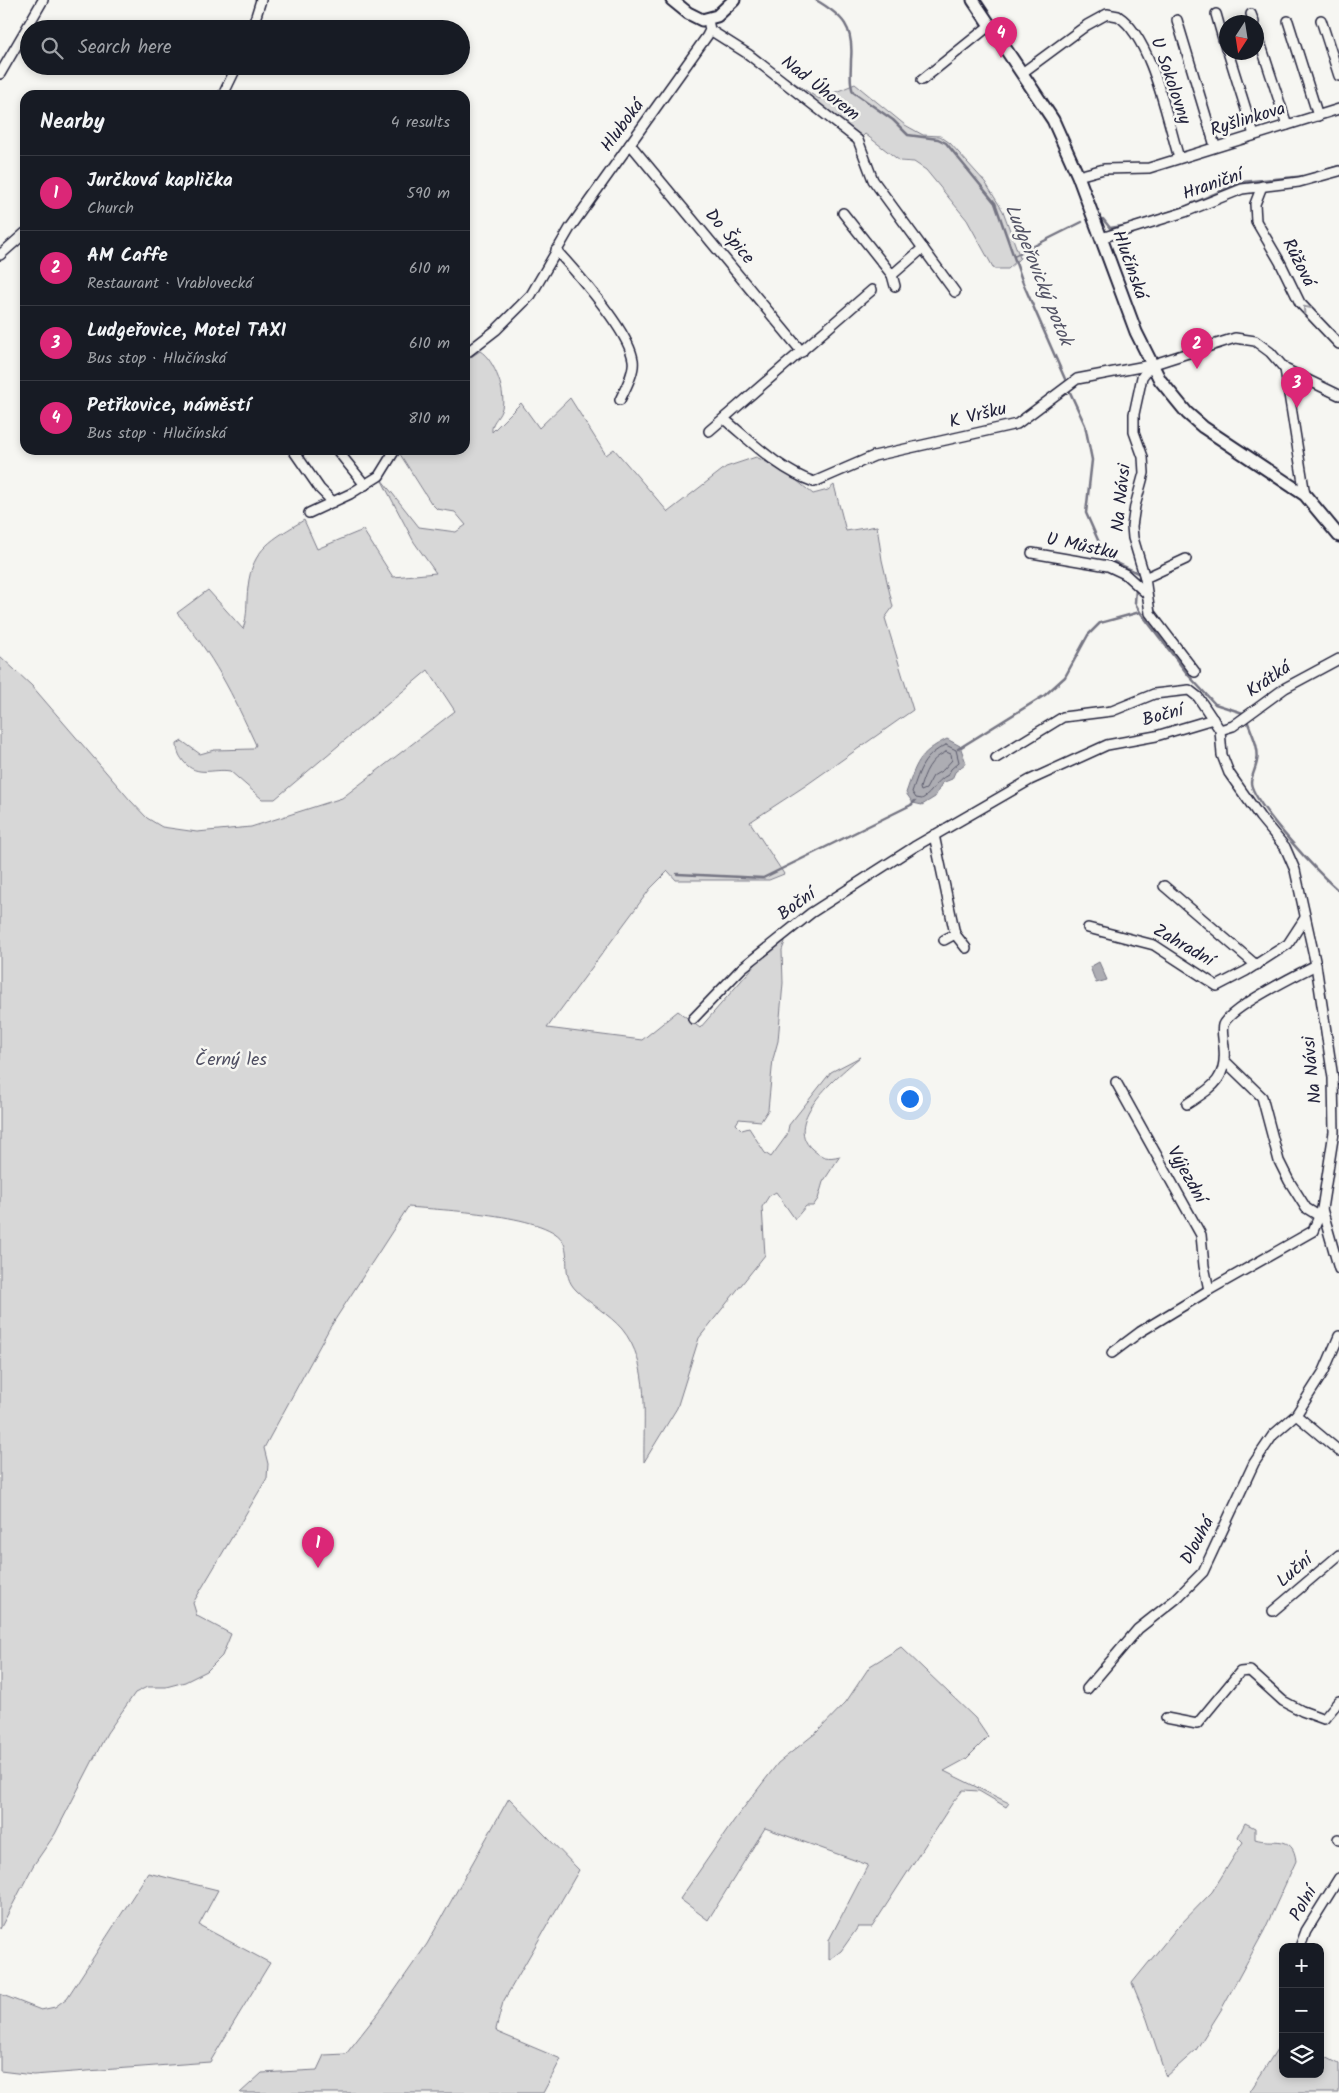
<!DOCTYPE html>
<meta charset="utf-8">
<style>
:root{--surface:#171b24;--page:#242831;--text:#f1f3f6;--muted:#9ea1a6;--line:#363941;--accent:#db2777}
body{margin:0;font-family:Kalam,sans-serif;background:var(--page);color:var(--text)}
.controls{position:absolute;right:15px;bottom:15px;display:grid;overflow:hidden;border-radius:10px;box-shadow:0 2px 8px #0003}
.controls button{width:45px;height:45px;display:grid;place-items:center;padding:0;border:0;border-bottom:1px solid var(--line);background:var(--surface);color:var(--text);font:25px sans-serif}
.compass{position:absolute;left:1219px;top:15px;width:45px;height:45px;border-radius:50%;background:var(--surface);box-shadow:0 2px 8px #0003;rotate:192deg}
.you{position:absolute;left:909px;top:1098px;width:18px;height:18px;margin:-12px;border:4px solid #fff;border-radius:50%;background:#1a73e8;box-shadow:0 0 0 8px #1a73e833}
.badge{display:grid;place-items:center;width:32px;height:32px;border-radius:50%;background:var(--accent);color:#fff;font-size:16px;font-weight:700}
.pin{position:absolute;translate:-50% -41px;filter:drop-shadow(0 1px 2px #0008)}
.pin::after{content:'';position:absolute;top:26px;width:18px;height:15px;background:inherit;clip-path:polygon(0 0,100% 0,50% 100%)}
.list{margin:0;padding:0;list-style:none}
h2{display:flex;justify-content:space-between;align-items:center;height:65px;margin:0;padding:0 20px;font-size:21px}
h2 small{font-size:16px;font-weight:400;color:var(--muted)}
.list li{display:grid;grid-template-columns:32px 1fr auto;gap:15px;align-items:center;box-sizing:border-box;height:75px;padding:0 20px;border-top:1px solid var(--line)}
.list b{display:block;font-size:19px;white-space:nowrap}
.list p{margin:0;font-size:16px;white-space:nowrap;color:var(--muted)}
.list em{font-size:16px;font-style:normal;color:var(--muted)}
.icon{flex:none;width:28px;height:28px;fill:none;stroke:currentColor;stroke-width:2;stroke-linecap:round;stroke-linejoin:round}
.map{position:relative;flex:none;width:1339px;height:2093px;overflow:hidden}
.search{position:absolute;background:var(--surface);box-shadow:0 2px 8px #0003;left:20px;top:20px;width:450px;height:55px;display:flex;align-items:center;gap:12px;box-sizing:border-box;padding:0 18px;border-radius:28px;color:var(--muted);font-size:19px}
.panel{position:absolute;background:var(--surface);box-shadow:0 2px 8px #0003;left:20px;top:90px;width:450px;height:365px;border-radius:15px}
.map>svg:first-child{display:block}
.green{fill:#d7d7d7;stroke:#7c7c89}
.water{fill:#adadb3;stroke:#757583}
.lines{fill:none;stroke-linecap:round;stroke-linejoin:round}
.shore{stroke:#5a5a6b;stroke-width:1}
.stream{stroke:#757583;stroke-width:2.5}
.minor-casing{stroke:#22223b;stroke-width:12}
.tertiary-casing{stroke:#22223b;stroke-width:15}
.minor{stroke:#f6f6f2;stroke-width:9}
.tertiary{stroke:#f6f6f2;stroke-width:11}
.oneway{stroke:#9797a0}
.labels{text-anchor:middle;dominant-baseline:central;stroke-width:5;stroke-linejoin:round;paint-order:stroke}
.street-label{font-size:18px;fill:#22223b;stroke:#f6f6f2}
.park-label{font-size:18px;fill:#4f4f62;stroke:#f6f6f2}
.water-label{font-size:19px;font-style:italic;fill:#535365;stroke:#f6f6f2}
</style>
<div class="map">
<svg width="1339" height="2093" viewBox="0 0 1339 2093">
<rect width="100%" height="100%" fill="#f6f6f2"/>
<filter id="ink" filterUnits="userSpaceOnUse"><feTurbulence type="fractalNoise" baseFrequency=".02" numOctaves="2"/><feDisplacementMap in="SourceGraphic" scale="10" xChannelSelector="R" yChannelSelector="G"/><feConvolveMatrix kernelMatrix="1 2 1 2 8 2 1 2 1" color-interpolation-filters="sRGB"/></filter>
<g filter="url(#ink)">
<g class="green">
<path d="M787,78L819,99L855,84L905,125L923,135L940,136L950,143L985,182L1003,211L1020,258L1008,269H994L967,220L926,170L914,162L900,161L865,134L861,138Z"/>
<path d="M480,351C494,359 508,395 501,411C498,419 491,422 492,432L521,403L539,428L570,398L606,455L614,449L668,512L726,467L756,457L785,471L813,494L828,490L834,485L846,531L877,526L882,560L893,607L885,618L913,710L805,786L750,822L784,874L769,880H676L668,871L650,889L547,1028L642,1040L678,1011L700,1028L782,934L785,942L782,950L783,983L778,1041L773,1059L768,1110L761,1121L739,1119L736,1124L742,1130L749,1128L765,1153L771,1157L787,1135L789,1125L831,1072L860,1057C840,1074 781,1121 812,1149C822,1158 828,1159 840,1156L823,1182L818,1199L813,1206H806L795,1219L776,1192L769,1196L762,1207L765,1255L699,1338L677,1408L644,1462C643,1419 651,1364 622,1329C609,1314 590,1304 576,1290C560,1274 572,1255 562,1240C545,1214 440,1210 408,1207L329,1329L271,1435L264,1448L268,1464L267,1478L193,1603L197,1616L231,1634L222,1656L207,1671L185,1682L166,1687H147L135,1693L107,1733L55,1834L33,1866L0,1929V656L32,686L130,800L147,818L162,827L197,832L251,827L342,798L455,711L428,670L275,799H262L230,771C214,768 197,778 184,762C180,757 177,752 177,744L182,741L200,754L214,750L253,749L256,745C234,697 212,652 177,613L208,590L243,629C248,615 246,602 248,587C252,548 273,539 304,520L317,549L363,530L393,577L436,573L414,542L381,479L419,527L456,532L466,525L455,512L437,509L431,503L398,451L465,450V361Z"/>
<path d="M901,1647L975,1718L988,1737L966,1759L944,1771L1009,1803L1006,1807L979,1791L963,1790L953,1802L872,1927H858L841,1951L829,1960V1940L868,1865L765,1828L708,1920L680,1899L735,1819L778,1763L817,1732L846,1702L870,1666Z"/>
<path d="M509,1798L579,1870L503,2002L496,2029L497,2032L561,2059L543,2093H240L262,2073L317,2070L324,2055L346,2054L386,2003L427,1944Z"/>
<path d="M1245,1823L1255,1828V1839C1273,1845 1293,1833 1296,1861L1264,1931L1221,2010L1196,2050L1166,2077L1147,2019L1132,1983L1176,1929L1212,1892L1243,1842L1238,1837Z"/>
<path d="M148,1873L218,1890L199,1925L270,1963L210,2062L33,2075L0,2071V1994L41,2010L55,2007L67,1998Z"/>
<path d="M1283,2045V2074H1320V2054L1339,2064V2093H1249L1279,2046Z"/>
</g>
<g class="water">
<path d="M947,739L960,746L966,763L955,772L952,779L942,783L935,797L922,805L913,803L906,793C916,764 918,753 947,739Z"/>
<path d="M1099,962L1107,980L1096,983L1090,967Z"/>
</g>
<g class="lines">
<g class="shore">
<path d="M946,745L956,750L959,762L951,769L948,775C935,781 934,792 922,799L916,798L912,792C920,769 923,756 946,745Z"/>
<path d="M946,752L951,754L952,760L943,770L933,776L926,789L921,791L920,788C925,772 930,759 946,752Z"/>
</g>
<g class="stream">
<path d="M816,0C843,16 854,27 851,60C851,72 849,82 853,92L893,120L908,135L938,139L946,143L995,203L1023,283L1065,379"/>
<path d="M1103,219L1110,228L1129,225L1182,208L1242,182L1306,176L1339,166"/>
<path d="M1014,256L1082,222"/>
<path d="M1069,390L1085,425L1092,460L1086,513L1106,558L1140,574L1137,582"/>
<path d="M1136,588L1135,603L1140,612L1189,676L1215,704L1243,713"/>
<path d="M1247,720C1251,732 1260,748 1257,761C1256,768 1251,777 1251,783C1253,803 1322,878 1339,891"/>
<path d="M958,749L1045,695L1065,677L1088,635L1100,623L1140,612"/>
<path d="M677,874L763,878L911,805L915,801"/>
</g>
<defs>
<g id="minor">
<path d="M1216,14L1226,49"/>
<path d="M1251,14L1254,22"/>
<path d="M1177,20L1215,146"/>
<path d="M1321,20L1339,76"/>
<path d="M1288,21L1318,116"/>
<path d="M252,29L261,0"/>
<path d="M710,30L748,54L858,140L873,180L955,292"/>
<path d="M1256,30L1287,125"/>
<path d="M1228,52L1254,135"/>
<path d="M1022,73L1087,25L1107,14L1118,16C1152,38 1167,119 1179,158"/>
<path d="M0,74L43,0"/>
<path d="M922,80L989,26"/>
<path d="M223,95L237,66"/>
<path d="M630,144L802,352"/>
<path d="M1078,176L1104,169L1149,168L1339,109"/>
<path d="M1262,186L1255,204L1256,221L1280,262L1300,303L1339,344"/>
<path d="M843,213L892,275L895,286"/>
<path d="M1101,238L1185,212L1242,189L1299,182L1339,171"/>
<path d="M556,250C576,272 629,331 633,360C635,372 625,389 620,400"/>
<path d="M0,255L25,233"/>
<path d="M892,275L923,248"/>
<path d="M465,354L496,330L531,295L570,228L707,36L710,30L708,20"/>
<path d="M1151,365L1142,377L1134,414V432L1143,457L1144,473L1135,506L1132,526L1133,538L1145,578L1150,613L1195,672"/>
<path d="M1285,369L1305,495"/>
<path d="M724,419C752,442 779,470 814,482L874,456L1017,424L1077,379L1151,365L1235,338L1255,341L1270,352L1285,369L1339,395"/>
<path d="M709,431L872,290"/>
<path d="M293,450L320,489L333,502"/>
<path d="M337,450L365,485"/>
<path d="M309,513L350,494L379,476L395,450"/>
<path d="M1032,553L1108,566L1125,574L1146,593"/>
<path d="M1145,578L1186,559"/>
<path d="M1220,730L1233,726L1285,688L1339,659"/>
<path d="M996,758L1063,717L1112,711L1154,694L1189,690L1198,697L1220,730L1222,755L1229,773L1260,817L1285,847L1295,870L1316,965L1333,1078L1334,1132L1322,1209L1339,1269"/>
<path d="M934,835L955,934L966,948"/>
<path d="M1164,886L1256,965"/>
<path d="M1088,928L1154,945L1217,986L1246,971L1288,944L1305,918"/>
<path d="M944,940L955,934"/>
<path d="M693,1019L742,968L811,913L914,847L1030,780L1107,745L1156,736L1213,719"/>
<path d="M1225,1061L1262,1097L1279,1161L1289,1181L1306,1208L1319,1216"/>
<path d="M1116,1082L1201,1235L1204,1266L1209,1290"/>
<path d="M1187,1104C1211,1088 1227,1081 1224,1048C1224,1042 1221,1031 1223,1025C1229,1008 1298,974 1316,965"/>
<path d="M1112,1353L1140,1332L1209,1290L1313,1231L1322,1209"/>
<path d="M1296,1415L1339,1451"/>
<path d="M1273,1611L1339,1555"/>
<path d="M1087,1689L1138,1629L1176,1599L1203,1572L1254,1463L1273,1435L1296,1415L1324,1371L1339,1336"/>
<path d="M1166,1718L1197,1724L1240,1672L1250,1671L1283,1701L1302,1711L1324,1719L1339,1701"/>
<path d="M1338,1839L1339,1840"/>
<path d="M1300,1947L1306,1931L1339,1878"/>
</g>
<g id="tertiary">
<path d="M672,0L688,13L702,20L717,16L734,0"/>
<path d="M973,0L1053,120L1078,176L1136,332L1160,380L1187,413L1203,427L1305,495L1339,536"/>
</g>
</defs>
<use href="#minor" class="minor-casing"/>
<use href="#tertiary" class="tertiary-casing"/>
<use href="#minor" class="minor"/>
<use href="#tertiary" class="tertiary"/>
</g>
<defs><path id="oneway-chevron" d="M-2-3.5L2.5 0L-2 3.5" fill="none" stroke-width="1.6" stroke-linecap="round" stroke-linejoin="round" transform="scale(1.25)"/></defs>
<use class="oneway" href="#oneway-chevron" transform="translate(1306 309) rotate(-131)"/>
</g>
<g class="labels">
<g class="street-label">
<text transform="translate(1170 81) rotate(71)">U Sokolovny</text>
<text transform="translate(820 89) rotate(38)">Nad Úhorem</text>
<text transform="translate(1248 120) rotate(-17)">Ryšlinkova</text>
<text transform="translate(623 126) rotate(-54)">Hluboká</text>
<text transform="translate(1213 185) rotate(-19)">Hraniční</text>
<text transform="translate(729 237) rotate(50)">Do Špice</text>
<text transform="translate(1298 263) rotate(63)">Růžová</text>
<text transform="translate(1129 265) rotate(70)">Hlučínská</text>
<text transform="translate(978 416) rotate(-14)">K Vršku</text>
<text transform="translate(1122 498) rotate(-84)">Na Návsi</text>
<text transform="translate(1082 547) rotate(12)">U Můstku</text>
<text transform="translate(1269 680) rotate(-34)">Krátká</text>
<text transform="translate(1163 716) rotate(-15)">Boční</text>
<text transform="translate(797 905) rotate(-36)">Boční</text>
<text transform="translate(1183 946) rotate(30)">Zahradní</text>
<text transform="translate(1313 1070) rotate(-96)">Na Návsi</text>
<text transform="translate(1186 1175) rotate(61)">Výjezdní</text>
<text transform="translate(1198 1541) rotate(-62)">Dlouhá</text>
<text transform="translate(1295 1571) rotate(-41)">Luční</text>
<text transform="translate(1304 1904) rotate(-60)">Polní</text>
</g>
<g class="park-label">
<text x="231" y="1060">Černý les</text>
</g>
<g class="water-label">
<text transform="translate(1038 275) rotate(68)">Ludgeřovický potok</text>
</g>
</g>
</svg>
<div class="controls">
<button>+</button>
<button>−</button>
<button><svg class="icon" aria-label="layers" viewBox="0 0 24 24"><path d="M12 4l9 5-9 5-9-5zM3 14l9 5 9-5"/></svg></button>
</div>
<svg class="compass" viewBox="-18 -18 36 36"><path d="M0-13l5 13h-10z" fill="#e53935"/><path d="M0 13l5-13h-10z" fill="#9ea1a6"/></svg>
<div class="you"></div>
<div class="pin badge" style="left:318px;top:1568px">1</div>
<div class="pin badge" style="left:1197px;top:369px">2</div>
<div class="pin badge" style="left:1297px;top:408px">3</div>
<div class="pin badge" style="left:1001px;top:58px">4</div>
<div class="search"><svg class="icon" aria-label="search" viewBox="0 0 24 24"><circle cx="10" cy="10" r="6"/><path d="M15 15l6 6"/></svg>Search here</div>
<section class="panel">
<h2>Nearby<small>4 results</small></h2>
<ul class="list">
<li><span class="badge">1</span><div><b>Jurčková kaplička</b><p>Church</p></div><em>590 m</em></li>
<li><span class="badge">2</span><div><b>AM Caffe</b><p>Restaurant · Vrablovecká</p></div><em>610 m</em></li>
<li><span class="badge">3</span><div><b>Ludgeřovice, Motel TAXI</b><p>Bus stop · Hlučínská</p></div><em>610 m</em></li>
<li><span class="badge">4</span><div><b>Petřkovice, náměstí</b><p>Bus stop · Hlučínská</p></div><em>810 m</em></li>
</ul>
</section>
</div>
